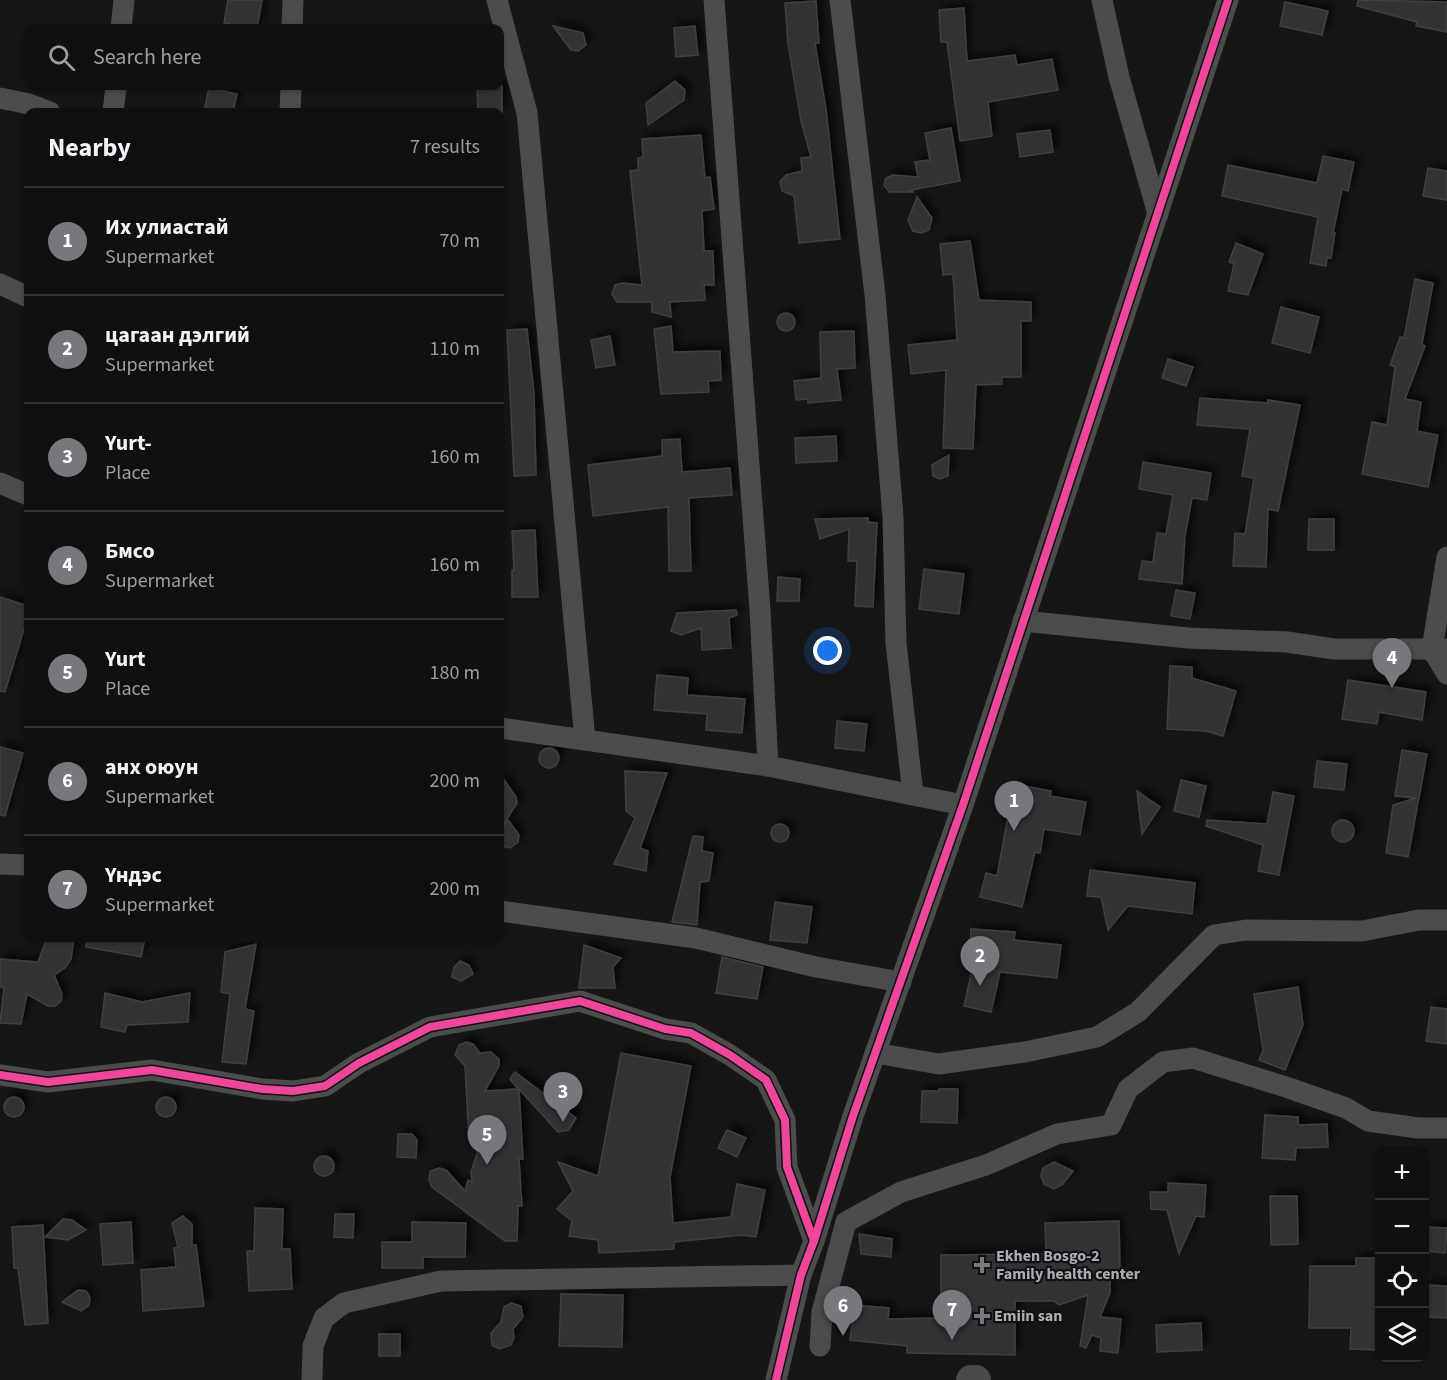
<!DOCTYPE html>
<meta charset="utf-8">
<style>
:root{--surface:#101011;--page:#19191a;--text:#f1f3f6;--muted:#9c9d9f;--line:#303031;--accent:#76787e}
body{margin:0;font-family:"Source Sans 3",sans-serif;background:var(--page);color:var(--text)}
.controls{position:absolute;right:18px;bottom:18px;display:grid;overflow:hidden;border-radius:12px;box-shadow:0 2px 4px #0004}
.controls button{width:54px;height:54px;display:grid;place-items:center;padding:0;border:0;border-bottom:2px solid var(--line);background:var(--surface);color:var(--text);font:30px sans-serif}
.you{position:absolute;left:828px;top:651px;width:21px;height:21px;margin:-15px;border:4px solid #fff;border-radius:50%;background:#1a73e8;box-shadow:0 0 0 9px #1a73e833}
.badge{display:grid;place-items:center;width:39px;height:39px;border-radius:50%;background:var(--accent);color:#fff;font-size:20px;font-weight:700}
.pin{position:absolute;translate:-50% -50px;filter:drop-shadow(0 2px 3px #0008)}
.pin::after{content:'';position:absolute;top:32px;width:21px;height:18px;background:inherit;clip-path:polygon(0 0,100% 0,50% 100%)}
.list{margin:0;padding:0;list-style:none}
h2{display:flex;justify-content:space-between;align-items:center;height:78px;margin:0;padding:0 24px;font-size:26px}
h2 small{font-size:20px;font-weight:400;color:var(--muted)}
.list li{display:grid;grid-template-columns:39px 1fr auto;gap:18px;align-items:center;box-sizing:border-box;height:108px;padding:0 24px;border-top:2px solid var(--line)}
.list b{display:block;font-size:22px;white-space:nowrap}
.list p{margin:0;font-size:20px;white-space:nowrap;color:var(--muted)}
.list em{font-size:20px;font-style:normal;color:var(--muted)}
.icon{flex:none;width:33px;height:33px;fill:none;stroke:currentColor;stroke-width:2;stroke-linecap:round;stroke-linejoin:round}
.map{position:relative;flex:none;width:1447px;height:1380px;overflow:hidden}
.search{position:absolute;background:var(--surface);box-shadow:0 2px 4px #0004;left:24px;top:24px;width:480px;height:66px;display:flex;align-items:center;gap:15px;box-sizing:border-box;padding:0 21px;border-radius:12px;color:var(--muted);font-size:22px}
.panel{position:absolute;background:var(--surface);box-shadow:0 2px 4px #0004;left:24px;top:108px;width:480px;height:834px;border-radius:12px}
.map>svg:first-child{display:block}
.building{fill:#323334;stroke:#404043;stroke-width:1.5;filter:url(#shadow)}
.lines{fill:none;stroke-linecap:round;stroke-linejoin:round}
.street{stroke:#4c4c4f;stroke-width:21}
.secondary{stroke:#4a4a4d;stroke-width:30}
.cycleway-casing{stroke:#111112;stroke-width:11}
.cycleway{stroke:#ed469a;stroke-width:8}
.poi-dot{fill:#76787e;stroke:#111112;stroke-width:2}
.labels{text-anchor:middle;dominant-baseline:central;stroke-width:4.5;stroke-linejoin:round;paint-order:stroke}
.poi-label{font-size:16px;font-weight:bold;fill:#aaadb6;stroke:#111112;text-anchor:start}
</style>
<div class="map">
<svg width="1447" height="1380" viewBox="0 0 1447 1380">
<defs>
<filter id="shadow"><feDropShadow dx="5.5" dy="-5.5" stdDeviation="3" flood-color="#0009"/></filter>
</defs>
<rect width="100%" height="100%" fill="#161617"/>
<g class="building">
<path d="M228,0H262L257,28H230V24L224,23Z"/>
<path d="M1358,0L1447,2V32L1416,26L1417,22L1357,6Z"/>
<path d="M816,1L819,43H815L826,109L840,239L799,243L794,196L782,191L780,182L786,175L802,171L801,158L811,157L801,121L788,44L785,3Z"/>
<path d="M1285,2L1328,11L1322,35L1280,26Z"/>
<path d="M964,8L967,61L1015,55L1017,65L1052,59L1058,90L988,102L992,136L960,141L947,42H941L939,10Z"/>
<path d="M553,26L583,33L586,45L578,51L571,50Z"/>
<path d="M695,26L698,55L676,57L674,28Z"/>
<path d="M675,81L685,90L684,100L648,125L646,103Z"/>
<path d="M477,86H502V112H478Z"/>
<path d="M209,88L237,94L233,112H204Z"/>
<path d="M951,128L960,181L911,190L913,192H889L884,185L886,178L893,175L918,177L915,162L930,160L925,133Z"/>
<path d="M1050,130L1053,152L1020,157L1017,134Z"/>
<path d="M701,135L705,178L710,177L714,209L702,211L704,251H713L714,285H704L705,300L670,302L671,317L652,312V302H617L612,294L615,285L622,283L642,285L630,171L638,170V158L643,157L642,139Z"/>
<path d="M1323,156L1354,162L1348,191L1342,189L1333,233H1335L1331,258H1327L1326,266L1310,263L1318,217L1222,196L1228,165L1317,183Z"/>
<path d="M1428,168L1447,171V200L1423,196Z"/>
<path d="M917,197L932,218L929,230L921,233L913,231L908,220Z"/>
<path d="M970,241L979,300L1031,302V321H1021V377H1002V384L976,385L973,449L943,448L946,370L911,374L908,345L957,340L953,274L943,275L940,244Z"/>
<path d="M1236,243L1263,254L1248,295L1228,291L1234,264L1229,262Z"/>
<path d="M1415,279L1433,283L1422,344L1425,346L1405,399L1421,402L1417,431L1438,435L1428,487L1362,474L1372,422L1387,425L1395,367L1390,365L1400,337L1404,338Z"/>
<path d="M1281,307L1319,317L1310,353L1272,343Z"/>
<circle cx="786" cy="322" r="9"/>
<path d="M671,326L673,352L720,351L721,380L708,381L709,392L661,394L654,329Z"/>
<path d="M527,329L534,394L536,475L514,476L507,330Z"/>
<path d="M854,331L855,368L837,369L841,400L808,403V399L796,400L794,381L821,378L820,332Z"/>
<path d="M610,336L615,365L596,368L591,340Z"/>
<path d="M1168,359L1193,367L1186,386L1162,378Z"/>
<path d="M1200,398L1268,403V400L1300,405L1278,511L1268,509L1266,567L1233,566L1235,533L1245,534L1254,478L1242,476L1250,429L1197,425Z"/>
<path d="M836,436L837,461L796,463L795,438Z"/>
<path d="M680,439L682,472L730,468L732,495L689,498L691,571H669L668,507L593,516L588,465L662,456V440Z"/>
<path d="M949,455L948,476L940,479L933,476L932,465Z"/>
<path d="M1143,462L1211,473L1207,500L1192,498L1185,536L1182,584L1139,579L1142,561L1153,562L1157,533L1166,534L1173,495L1139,489Z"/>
<path d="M868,518V522L877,523L873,607L855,606L857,561H848L849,529L820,539L815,519Z"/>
<path d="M1309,519H1334V550H1308Z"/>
<path d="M535,530L538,597H512V570H514L512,531Z"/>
<path d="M924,569L964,574L959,614L919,609Z"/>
<path d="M778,577L800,579L799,601H777Z"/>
<path d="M1176,590L1195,593L1190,619L1171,616Z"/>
<path d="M0,597L28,606V631L24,629L5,692L0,691Z"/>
<path d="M736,610L737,615L729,618L731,648L702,650L701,628L681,635L671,631L677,613Z"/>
<path d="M1170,666L1192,667V678L1236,691L1223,736L1206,731L1167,729Z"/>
<path d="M657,675L688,678L687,695L745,699L742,733L706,730L707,714L654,710Z"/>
<path d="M1348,680L1426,692L1422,720L1379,712L1377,724L1342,719Z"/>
<path d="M837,721L867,724L864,751L835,748Z"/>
<path d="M0,747L23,753L5,816L0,815Z"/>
<circle cx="549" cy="758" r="10"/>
<path d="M1402,750L1427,754L1408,857L1386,853L1393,805L1416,798L1395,796Z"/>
<path d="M1317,761L1347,764L1344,790L1314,787Z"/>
<path d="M625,771L667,773L640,848L648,851L646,871L614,864L635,818L626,811Z"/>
<path d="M500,774L516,797L517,803L500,830Z"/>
<path d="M1181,780L1206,786L1199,817L1174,811Z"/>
<path d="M1014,784L1051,791L1050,796L1086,802L1080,835L1044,829L1040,853L1035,852L1022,907L980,897L986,873L997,876Z"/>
<path d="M1137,791L1160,807L1142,834Z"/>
<path d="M1273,792L1294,796L1279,875L1258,871L1263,845L1206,826L1207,820L1267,824Z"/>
<path d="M508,820L519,835L518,842L510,848L503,846L500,840V834Z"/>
<circle cx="1343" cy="831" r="11"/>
<circle cx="780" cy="833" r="9"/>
<path d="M693,836L703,837L702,851L713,853L709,881L700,882L697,925L672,922Z"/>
<path d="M1090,870L1195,883L1192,914L1128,906L1108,930L1101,897L1087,896Z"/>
<path d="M775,902L812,907L807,943L770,940Z"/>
<path d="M971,929L1015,932L1014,940L1061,945L1057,978L1000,972L991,1012L964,1006L974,961L969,960Z"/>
<path d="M47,938H74L71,959L65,968L54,975L62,994L61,1001L55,1006H48L27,994L21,1024L0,1023L4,988L0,987V959L38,962Z"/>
<path d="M87,938H145L141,957L86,947Z"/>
<path d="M256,944L245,1009L254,1011L246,1064L222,1062L230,994L221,992L225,952Z"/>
<path d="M584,945L621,958L613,967L615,988H579Z"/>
<path d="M722,957L763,967L757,999L716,993Z"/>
<path d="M460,961L469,965L473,974L461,981L452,977L454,967Z"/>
<path d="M1298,987L1303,1025L1285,1070L1259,1060L1263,1050L1254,994Z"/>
<path d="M105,993L142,1002L190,993L188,1022L127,1025L125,1032L101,1027Z"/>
<path d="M1431,1007L1447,1009V1044L1426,1041Z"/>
<path d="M466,1042L473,1044L480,1053L491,1052L499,1059V1066L485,1091L518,1089L510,1079L515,1072L576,1118L569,1130L558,1132L519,1089L523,1159H519L522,1206H518L517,1241H505L432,1187L429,1180L430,1171L439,1168L446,1170L465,1191L468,1180L472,1182L471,1172L482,1138L469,1139L465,1066L455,1055L459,1045Z"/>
<path d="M621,1053L691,1066L670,1177L673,1223L731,1217L737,1184L765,1190L756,1237L742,1235L674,1242V1249L599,1253L598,1240L569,1236L572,1221L557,1209L573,1191L558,1162L598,1176Z"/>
<path d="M939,1089H958L957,1123L921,1122L922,1091H939Z"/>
<circle cx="14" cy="1107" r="10"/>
<circle cx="166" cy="1107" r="10"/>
<path d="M1265,1115L1298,1117V1125L1327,1124L1328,1147L1296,1148L1295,1160L1262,1158Z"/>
<path d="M727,1130L746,1138L737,1157L718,1148Z"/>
<path d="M398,1134H412L417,1140L416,1158L397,1157Z"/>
<circle cx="324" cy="1166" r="10"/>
<path d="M1054,1162L1073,1171L1063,1184L1054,1189L1044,1184L1041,1176L1043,1168Z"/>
<path d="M1168,1183L1206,1185L1204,1217L1196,1216L1179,1254L1167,1210L1151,1209L1150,1192H1168Z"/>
<path d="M1270,1196H1297L1298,1244L1271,1245Z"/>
<path d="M255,1208L283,1209L282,1249H290L292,1289L249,1291L247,1251H254Z"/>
<path d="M335,1214H354L353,1238L334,1237Z"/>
<path d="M183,1216L192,1224V1245H196L204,1306L143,1311L141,1270L176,1267L174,1248L178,1247L172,1223Z"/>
<path d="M63,1219L72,1220L86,1230L68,1240L45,1237Z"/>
<path d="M1119,1221L1120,1272L1110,1273V1293L1100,1317L1121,1319L1118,1353L1100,1351L1101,1338L1092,1335L1086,1348L1080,1346L1088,1295L1059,1305L1054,1301H1015V1355L907,1353V1346L850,1340L854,1305L889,1308L888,1319L941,1318V1255L1046,1254L1045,1223Z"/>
<path d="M131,1222L133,1263L103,1265L100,1224Z"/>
<path d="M412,1222L466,1223L465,1257H423V1268H382V1242H412Z"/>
<path d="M43,1225L48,1323L25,1325L18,1268H14L12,1227Z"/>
<path d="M1425,1227L1447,1228L1445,1253L1425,1251Z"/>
<path d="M859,1234L892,1239L891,1257L861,1254Z"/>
<path d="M1356,1258H1380V1350L1350,1349L1351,1328H1309L1310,1266H1356Z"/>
<path d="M1425,1285L1447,1286V1318L1425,1317Z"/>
<path d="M78,1290L86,1291L90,1298L89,1305L81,1311L62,1302Z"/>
<path d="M561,1294L623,1295L622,1347L559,1346Z"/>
<path d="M511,1303L521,1306L523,1317L513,1329L514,1338L511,1345L499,1349L492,1345L491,1333L501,1322L504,1307Z"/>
<path d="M1201,1323L1202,1350L1157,1352L1156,1325Z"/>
<rect x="379" y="1334" width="21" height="22"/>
</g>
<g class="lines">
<g class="street">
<path d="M497,0L527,113L585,740"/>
<path d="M714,0L760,610L768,766"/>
<path d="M840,0L875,295L893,517L896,643L913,794"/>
<path d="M1102,0L1119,77L1158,214"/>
<path d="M121,28L124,0"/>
<path d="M292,28L293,0"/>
<path d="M0,98L29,104L50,112"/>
<path d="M113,112L116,86"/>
<path d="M290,112L291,86"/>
<path d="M0,284L28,297"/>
<path d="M0,483L28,495"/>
<path d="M1447,557L1432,649L1447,674"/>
<path d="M1023,621L1188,638L1287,642L1334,649H1447"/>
<path d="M500,728L768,766L963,805"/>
<path d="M0,864L28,865"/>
<path d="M500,911L696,938L816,967L901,982"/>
<path d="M875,1053L939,1064L1025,1052L1097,1037L1138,1012L1214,935L1246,930L1362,931L1419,920H1447"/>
<path d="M0,1075L48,1082L152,1070L262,1089L293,1091L325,1086L359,1063L430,1027L580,1001L665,1029L691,1033L730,1055L766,1080L785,1120L787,1167L814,1241"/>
<path d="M820,1346L822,1312L846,1222L901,1192L986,1165L1057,1134L1111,1125L1128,1089L1163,1062L1193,1058L1289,1088L1346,1108L1368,1121L1418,1128H1447"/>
<path d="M312,1380L313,1346L324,1318L344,1303L441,1281L801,1275"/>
<path d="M776,1380L801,1275L814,1241L853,1116L963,805L1228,0"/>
</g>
<path class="secondary" d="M971,1380H976"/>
<defs>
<g id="cycleway">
<path d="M0,1075L48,1082L152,1070L262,1089L293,1091L325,1086L359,1063L430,1027L580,1001L665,1029L691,1033L730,1055L766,1080L785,1120L787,1167L814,1241"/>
<path d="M776,1380L801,1275L814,1241L853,1116L963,805L1228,0"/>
</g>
</defs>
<use href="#cycleway" class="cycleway-casing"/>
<use href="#cycleway" class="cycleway"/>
</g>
<g class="poi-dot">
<path d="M979 1256h6v6h6v6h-6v6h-6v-6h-6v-6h6z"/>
<path d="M979 1307h6v6h6v6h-6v6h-6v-6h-6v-6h6z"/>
</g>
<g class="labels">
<g class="poi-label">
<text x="996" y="1256">Ekhen Bosgo-2<tspan x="996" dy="18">Family health center</tspan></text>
<text x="994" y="1316">Emiin san</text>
</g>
</g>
</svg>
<div class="controls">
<button>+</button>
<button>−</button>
<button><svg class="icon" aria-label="locate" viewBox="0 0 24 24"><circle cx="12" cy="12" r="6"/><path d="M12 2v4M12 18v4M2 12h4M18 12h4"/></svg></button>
<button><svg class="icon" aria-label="layers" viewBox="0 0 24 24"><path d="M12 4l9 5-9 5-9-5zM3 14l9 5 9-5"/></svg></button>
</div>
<div class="you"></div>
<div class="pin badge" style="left:1014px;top:831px">1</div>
<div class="pin badge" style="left:980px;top:986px">2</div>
<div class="pin badge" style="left:563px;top:1122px">3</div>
<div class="pin badge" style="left:1392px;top:688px">4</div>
<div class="pin badge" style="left:487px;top:1165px">5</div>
<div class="pin badge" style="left:843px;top:1336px">6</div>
<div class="pin badge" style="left:952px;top:1340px">7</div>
<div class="search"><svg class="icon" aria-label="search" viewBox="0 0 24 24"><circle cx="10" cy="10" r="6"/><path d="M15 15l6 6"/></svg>Search here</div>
<section class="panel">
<h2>Nearby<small>7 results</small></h2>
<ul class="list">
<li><span class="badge">1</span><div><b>Их улиастай</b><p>Supermarket</p></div><em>70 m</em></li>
<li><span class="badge">2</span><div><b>цагаан дэлгий</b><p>Supermarket</p></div><em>110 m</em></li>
<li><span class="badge">3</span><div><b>Yurt-</b><p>Place</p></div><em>160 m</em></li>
<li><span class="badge">4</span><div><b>Бмсо</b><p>Supermarket</p></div><em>160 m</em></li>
<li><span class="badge">5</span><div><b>Yurt</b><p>Place</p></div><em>180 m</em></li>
<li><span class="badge">6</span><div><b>анх оюун</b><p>Supermarket</p></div><em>200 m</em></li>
<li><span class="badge">7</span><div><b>Үндэс</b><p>Supermarket</p></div><em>200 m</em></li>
</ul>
</section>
</div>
